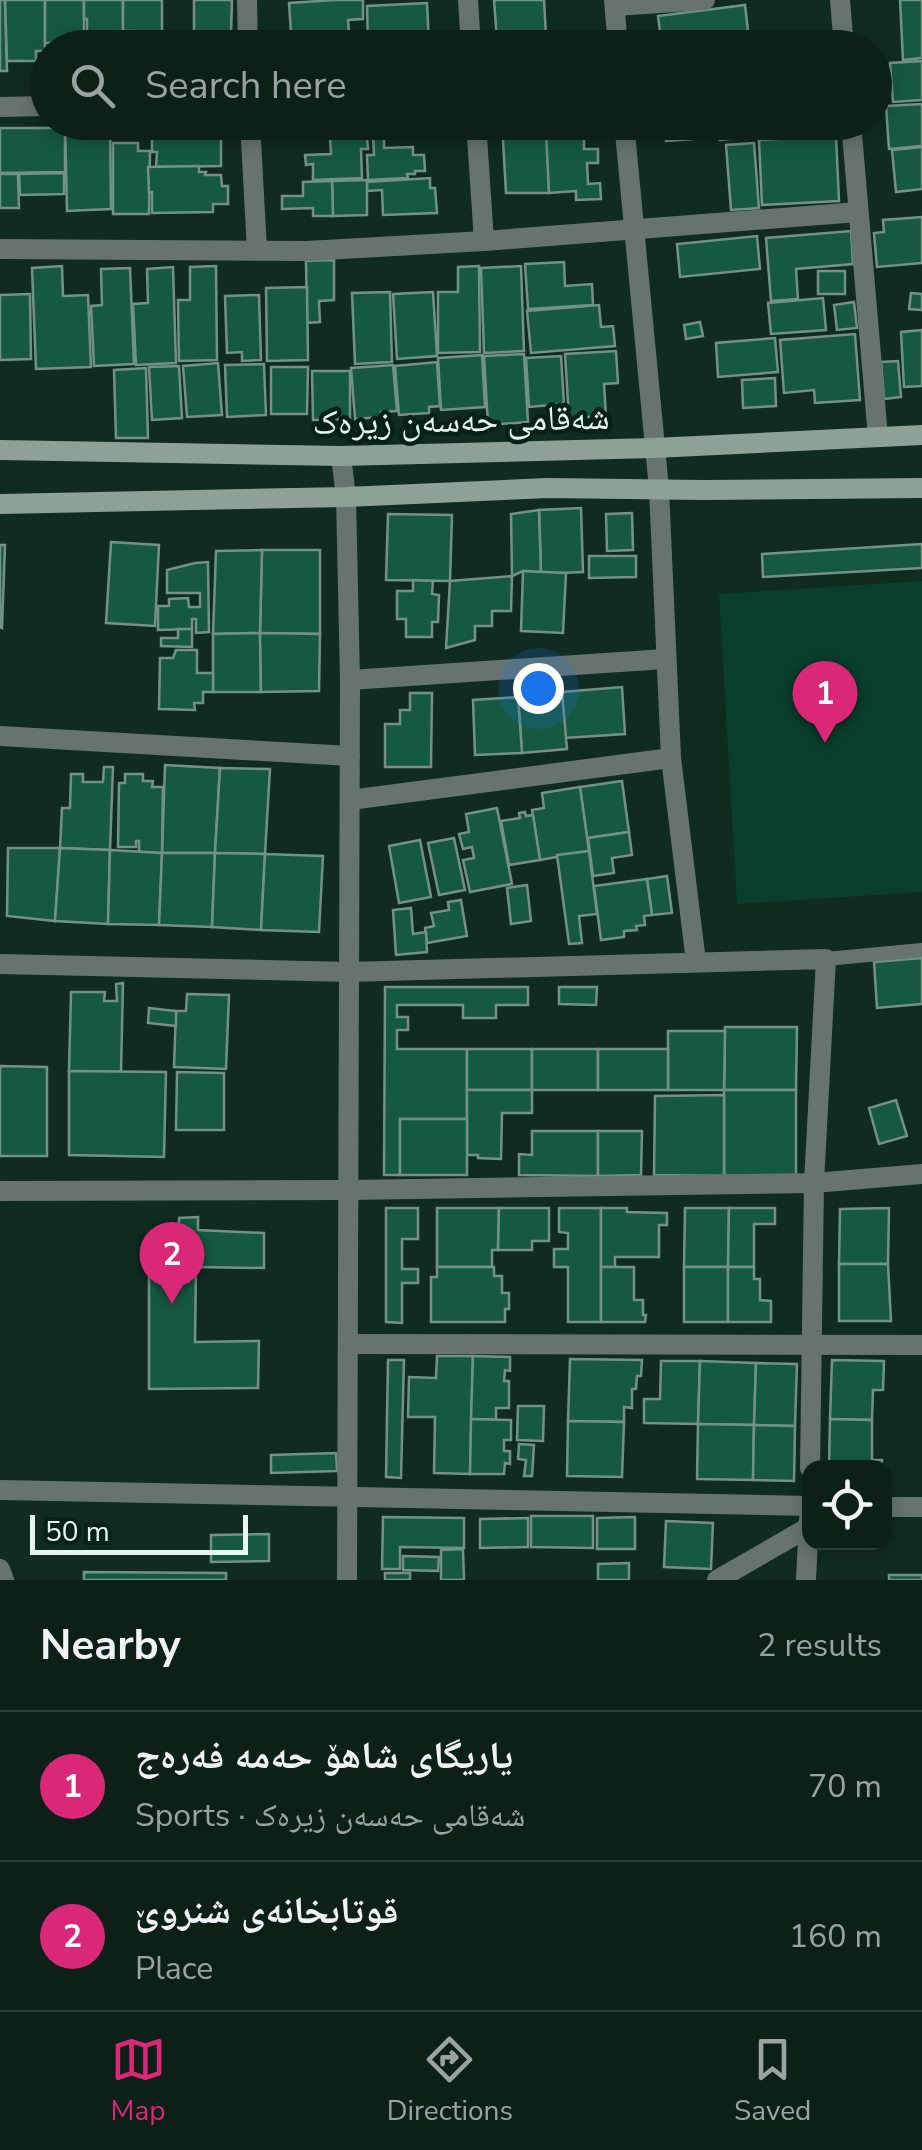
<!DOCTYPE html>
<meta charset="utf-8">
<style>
:root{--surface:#0c2018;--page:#152821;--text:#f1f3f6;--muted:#9aa3a2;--line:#2c3e37;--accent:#db2777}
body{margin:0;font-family:"Nunito Sans","Noto Naskh Arabic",sans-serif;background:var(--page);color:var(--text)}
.controls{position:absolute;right:30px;bottom:30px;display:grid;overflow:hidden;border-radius:20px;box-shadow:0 5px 15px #0003}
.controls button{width:90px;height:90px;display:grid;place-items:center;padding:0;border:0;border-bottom:2px solid var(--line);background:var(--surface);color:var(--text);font:50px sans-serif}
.scale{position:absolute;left:30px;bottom:25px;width:218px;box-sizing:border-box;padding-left:10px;border:5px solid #e7f7ef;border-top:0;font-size:28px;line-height:35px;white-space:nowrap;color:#e7f7ef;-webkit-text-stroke:8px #062116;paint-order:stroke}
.you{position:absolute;left:538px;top:688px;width:35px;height:35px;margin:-25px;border:8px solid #fff;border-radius:50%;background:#1a73e8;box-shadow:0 0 0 15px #1a73e833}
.badge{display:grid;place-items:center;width:65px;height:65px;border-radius:50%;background:var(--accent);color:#fff;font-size:32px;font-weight:700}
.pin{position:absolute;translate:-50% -82px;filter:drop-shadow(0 2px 5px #0008)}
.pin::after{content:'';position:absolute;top:52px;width:35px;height:30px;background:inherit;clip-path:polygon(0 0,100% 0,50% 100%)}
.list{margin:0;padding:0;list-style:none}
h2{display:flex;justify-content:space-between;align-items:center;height:130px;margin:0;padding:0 40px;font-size:42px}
h2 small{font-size:32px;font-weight:400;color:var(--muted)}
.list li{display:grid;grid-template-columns:65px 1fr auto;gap:30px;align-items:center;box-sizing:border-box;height:150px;padding:0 40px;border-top:2px solid var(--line)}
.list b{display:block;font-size:38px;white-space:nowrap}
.list p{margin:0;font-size:32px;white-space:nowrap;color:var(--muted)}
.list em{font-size:32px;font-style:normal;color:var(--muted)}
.icon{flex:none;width:55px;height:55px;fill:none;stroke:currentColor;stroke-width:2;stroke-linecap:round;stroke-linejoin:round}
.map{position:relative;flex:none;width:922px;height:1580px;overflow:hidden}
.search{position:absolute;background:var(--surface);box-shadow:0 5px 15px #0003;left:30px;right:30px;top:30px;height:110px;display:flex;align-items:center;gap:25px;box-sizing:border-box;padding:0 35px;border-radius:55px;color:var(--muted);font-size:38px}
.sheet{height:430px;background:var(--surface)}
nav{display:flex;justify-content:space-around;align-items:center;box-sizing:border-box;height:140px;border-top:2px solid var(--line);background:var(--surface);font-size:28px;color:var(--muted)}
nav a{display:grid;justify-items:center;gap:5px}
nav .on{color:var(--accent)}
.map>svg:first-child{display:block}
.green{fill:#093e2c}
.building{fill:#165941;stroke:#749284;stroke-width:2.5}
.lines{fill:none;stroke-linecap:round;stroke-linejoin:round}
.lane{stroke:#67746e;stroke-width:14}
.street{stroke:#67746e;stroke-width:20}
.secondary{stroke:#8da197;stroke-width:20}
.labels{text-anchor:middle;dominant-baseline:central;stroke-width:9;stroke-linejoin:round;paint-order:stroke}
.street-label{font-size:35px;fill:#e7f7ef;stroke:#062116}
</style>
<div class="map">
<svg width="922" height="1580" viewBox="0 0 922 1580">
<rect width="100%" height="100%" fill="#102b20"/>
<path class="green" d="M922,581V892L737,904L719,594Z"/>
<g class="building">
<path d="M0,0H5L7,71H0Z"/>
<path d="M5,0H45V51H36V61H7Z"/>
<path d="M45,0H84V42L45,43Z"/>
<path d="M84,0H123V46H92V39H87V19H84Z"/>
<path d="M123,0H162V36L134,37V31H123Z"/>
<path d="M194,0H232L231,33L194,32Z"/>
<path d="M335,0H363V19L348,20L349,33L362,32L363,47L292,48L289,3Z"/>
<path d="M494,0H544L546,36L497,40Z"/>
<path d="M900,0H922V58L903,60Z"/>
<path d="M427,3L429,44L368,46L367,6Z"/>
<path d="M745,5L750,48H662L658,16Z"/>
<path d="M568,35L569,48H497V40Z"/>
<path d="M165,36L211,37V48H165Z"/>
<path d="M922,61V100L893,102L890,63Z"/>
<path d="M922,104V146L889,149L886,106Z"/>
<path d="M110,122L111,209L67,211L65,123Z"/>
<path d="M221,122V166L156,167L157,152H152V123Z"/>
<path d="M317,122H367V137L330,138V124H317Z"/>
<path d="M370,122H447V133L371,136Z"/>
<path d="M502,122H548L549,193H506Z"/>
<path d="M665,122H692L693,139L666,141Z"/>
<path d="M718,122H753L754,137L720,140Z"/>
<path d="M757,122H839L840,132L758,139Z"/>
<path d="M0,128H65V172L0,173Z"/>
<path d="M584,129V149H598V163H587L588,184L600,183L601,199L576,200V191L549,193L546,131Z"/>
<path d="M373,136H384V148L413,147V155H424L425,171H415V174H407L408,178L368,180L367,155H374Z"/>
<path d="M836,136L839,201L762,205L759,140Z"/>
<path d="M367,137L368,149H361L362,178L313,180V164L306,165L305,155L331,154L330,138Z"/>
<path d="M113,143H138V151H150L149,214H113Z"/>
<path d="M754,143L759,208L731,210L726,145Z"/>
<path d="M922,147V189L896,192L892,150Z"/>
<path d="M199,166V172H206L205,175H221L222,186H228V204H213V212L152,213V192H149L148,167Z"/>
<path d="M64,173V194L20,195L19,174Z"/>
<path d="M0,174H18L19,208H0Z"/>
<path d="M430,178V188H435L437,213L383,215L382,190L367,191V182Z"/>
<path d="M367,180V215L333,216L332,181Z"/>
<path d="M332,181L333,216H313V208L282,209V196H303V182Z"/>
<path d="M922,217V263L877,267L874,233L884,232L883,220Z"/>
<path d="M851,231L853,264L796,269L798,299L771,301L766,238Z"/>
<path d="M757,236L760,269L680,277L677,244Z"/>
<path d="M334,260V300L319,301L320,322L307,323L306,261Z"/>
<path d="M564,262L565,286L592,284L593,305L528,309L525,264Z"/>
<path d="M62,266L63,296L88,295L91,367L36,369L32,268Z"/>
<path d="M216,266L217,360L179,361L178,300H190V267Z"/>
<path d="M479,266L480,352L438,353V292H458V267Z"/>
<path d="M521,266L524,351L484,353L481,268Z"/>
<path d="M173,267L176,363L136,365L133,304L148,303L147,269Z"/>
<path d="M130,268L134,364L94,366L91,306L102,305L101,269Z"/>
<rect x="818" y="271" width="27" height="23"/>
<path d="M307,287L308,360L267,361L266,288Z"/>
<path d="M390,292L392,362L355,364L352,293Z"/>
<path d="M433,292L437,356L397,359L393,294Z"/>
<path d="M911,293L922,294V310L909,309Z"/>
<path d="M30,294L31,359L0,360V295Z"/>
<path d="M259,295L261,360L242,361V352L227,353L225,296Z"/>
<path d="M823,298L826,330L771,334L768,303Z"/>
<path d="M854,302L857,328L837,330L834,305Z"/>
<path d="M599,305L601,327L613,326L615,346L531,353L527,311Z"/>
<path d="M700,322L703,336L686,339L684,325Z"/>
<path d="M922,330V386L904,387L901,332Z"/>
<path d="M855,334L860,400L815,403L814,390L784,393L780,340Z"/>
<path d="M775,338L778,372L718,377L716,343Z"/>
<path d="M616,351L618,383L604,384L606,416L569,418L565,354Z"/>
<path d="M524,354L528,422L488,425L484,356Z"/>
<path d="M482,355L485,407L441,410L438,358Z"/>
<path d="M561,356L564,404L529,407L526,358Z"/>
<path d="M898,361L901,397L884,399L881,362Z"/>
<path d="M437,362L440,406L429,407V413L399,415L395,366Z"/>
<path d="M218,363L222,415L187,417L183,366Z"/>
<path d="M264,364L266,415L227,417L225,365Z"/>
<path d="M393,365L397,411L381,412V417L355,419L351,368Z"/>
<path d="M179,366L182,418L152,420L149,367Z"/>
<path d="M271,367H308L307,414H271Z"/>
<path d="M146,368L148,438H116L114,370Z"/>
<path d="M312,371H350V419L313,420Z"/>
<path d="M775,378L776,406L743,408L742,380Z"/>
<path d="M581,508L583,572L541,574L539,510Z"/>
<path d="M539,510L541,574L523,571L512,576L511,514Z"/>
<path d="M632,513L633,550L607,551L606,514Z"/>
<path d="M388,514L452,515L450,581L386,580Z"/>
<path d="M111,542L159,545L155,626L106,623Z"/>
<path d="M922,544V568L763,577L762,554Z"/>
<path d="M0,545H5L2,628L0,627Z"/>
<path d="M262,550H320V634L260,633Z"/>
<path d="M262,550L260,633L213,634L216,551Z"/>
<path d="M589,556H636V577L589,578Z"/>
<path d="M208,562L209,632L196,633V619H192V629L158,630V606H169V599L188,598L189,607H200V593H167V570L195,563Z"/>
<path d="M523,571L566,573L563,633L521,631Z"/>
<path d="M512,576L511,611H492V626H475V640L446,648L450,581Z"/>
<path d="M413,580L433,581L432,594L439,595L438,622H432V637H406V619H397V591H413Z"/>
<path d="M178,629H192V647L161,646V638H178Z"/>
<path d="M260,633L261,692H213V634Z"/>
<path d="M260,633L320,634L319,691L261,692Z"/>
<path d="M176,650H197V673H213V692H203V703H194L195,710L159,709L160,658H173Z"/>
<path d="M622,687L625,734L565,738L562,692Z"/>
<path d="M562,692L567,749L522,753L518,697Z"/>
<path d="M410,693H432L431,767H385V724H400V710H410Z"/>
<path d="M518,697L522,753L475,755L473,700Z"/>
<path d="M165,765L220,768L215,853H162Z"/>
<path d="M104,767H113L110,850L60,848L62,808H70L71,774H83V782H103Z"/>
<path d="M220,768L270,769L265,854L215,853Z"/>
<path d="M125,774H143V781H153L152,787H163L162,853L139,852V841H136V847H118L119,783H125Z"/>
<path d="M622,781L629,832L587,838L580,787Z"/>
<path d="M580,787L589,851L540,860L532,810L544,808L542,793Z"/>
<path d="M497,808L512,884L470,892L463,860L474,858L472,847L463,849L459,834L469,832L466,814Z"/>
<path d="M525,812L526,816L533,815L540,860L509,865L501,821L520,818L519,813Z"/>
<path d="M629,832L632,855L612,858L614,873L593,876L588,838Z"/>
<path d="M454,838L465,890L439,895L428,843Z"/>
<path d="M420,840L431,897L399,903L389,846Z"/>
<path d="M8,848H60L55,921L7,916Z"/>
<path d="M60,848L110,850L108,924L55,921Z"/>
<path d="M110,850L162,853L159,925L108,924Z"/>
<path d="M589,851L597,914L579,916L582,943L569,944L557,855Z"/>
<path d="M162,853H215L212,927L159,925Z"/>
<path d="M215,853L265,854L261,930L212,927Z"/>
<path d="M265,854L323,856L319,932L261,930Z"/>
<path d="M667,876L672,913L652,915L647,879Z"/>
<path d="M647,879L652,915L644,916L645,925L636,926L637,930L624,931V937L601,940L594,886Z"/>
<path d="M527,885L531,921L511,924L507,888Z"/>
<path d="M461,900L467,936L427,943L425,928L434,926L431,913L449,910L448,902Z"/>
<path d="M411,908L413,934L426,932L427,952L396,955L393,910Z"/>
<path d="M922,958V1004L877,1008L874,962Z"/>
<path d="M123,983L121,1072L69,1071L71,992H105L104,1001H117L116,984Z"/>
<path d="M385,987H528V1005H496V1018H463V1005H397V1017H408V1030H397V1049H467V1119H400V1175H384Z"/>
<path d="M559,987H597L596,1005L559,1004Z"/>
<path d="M187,994L229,995L226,1069L174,1067L176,1011H186Z"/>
<path d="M149,1008L176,1011V1026L148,1023Z"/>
<path d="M725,1027H797L796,1090H724Z"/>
<path d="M668,1031H725L724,1090H668Z"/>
<rect x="467" y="1049" width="65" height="41"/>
<rect x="532" y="1049" width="66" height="41"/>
<rect x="598" y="1049" width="70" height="41"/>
<path d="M0,1066L47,1067V1156H0Z"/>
<path d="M69,1071L166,1072L164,1157L69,1155Z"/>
<path d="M177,1072L224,1073V1130H176Z"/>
<path d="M467,1090H532V1113H502L501,1159L478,1158V1155H467Z"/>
<rect x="724" y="1090" width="72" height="86"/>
<path d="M724,1095V1176L654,1175L655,1096Z"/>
<path d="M896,1100L907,1136L879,1144L869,1108Z"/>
<rect x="400" y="1119" width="67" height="56"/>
<path d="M532,1131H598V1176L519,1175V1154L532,1155Z"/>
<path d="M598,1131H642L641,1175L598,1176Z"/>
<path d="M386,1208H418V1239H402V1269H418V1283H402V1323L386,1322Z"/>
<path d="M437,1208H499L498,1250H492V1267H437Z"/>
<path d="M499,1208H549V1241H532V1250H498Z"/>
<path d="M559,1208H601V1322H568V1267H554V1249H568V1233L559,1232Z"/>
<path d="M601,1208H627V1212L667,1213V1225H659V1257H615V1267H601Z"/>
<path d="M685,1208H729L728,1267H684Z"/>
<path d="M729,1208H775V1224H754V1267H728Z"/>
<path d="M889,1208L888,1264H839L840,1209Z"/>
<path d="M198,1217V1230L264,1233V1268L196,1267L195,1342L259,1341L258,1388L149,1389V1260L161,1261V1233H179V1218Z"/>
<path d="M839,1264H888L891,1321H839Z"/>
<path d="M437,1267H494V1276H502V1293H509V1309H505V1322H431V1277H437Z"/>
<path d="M601,1267H634V1300H643V1315H646L645,1322H601Z"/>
<rect x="684" y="1267" width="44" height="55"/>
<path d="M728,1267H754V1279H760V1300L771,1301V1322H728Z"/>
<path d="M437,1356H473L470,1474L434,1473L435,1417H408L409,1377L436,1378Z"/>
<path d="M473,1356L510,1357V1371L505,1370L504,1381H509V1408H496V1420L471,1419Z"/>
<path d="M570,1359L642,1360L641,1376H637L636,1389H632V1408L624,1407V1422L568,1421Z"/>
<path d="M388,1360H404L401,1478L386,1477Z"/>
<path d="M832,1360L884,1361L883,1390H873L872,1420L830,1419Z"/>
<path d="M661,1361H700L698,1424L644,1423V1399H660Z"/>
<path d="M700,1361L756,1363L754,1425L698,1424Z"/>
<path d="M756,1363L797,1364L795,1426L754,1425Z"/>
<path d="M518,1406H544L543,1441L517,1440Z"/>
<path d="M471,1419L511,1420V1440H504V1451H510V1464L505,1463L504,1474H470Z"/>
<path d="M830,1419L872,1420V1460H882L881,1468H829Z"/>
<path d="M568,1421L624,1422L622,1477L567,1476Z"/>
<path d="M698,1424L754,1425L753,1480L697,1479Z"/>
<path d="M754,1425L795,1426L794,1481L753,1480Z"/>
<path d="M519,1444L534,1445L532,1476H524L526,1460L518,1459Z"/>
<path d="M336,1453L337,1471L271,1473V1455Z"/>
<path d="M531,1516H593V1548L531,1547Z"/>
<path d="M383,1517L464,1518V1548L400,1547V1569H382Z"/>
<path d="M635,1517V1549H597V1518Z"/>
<path d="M528,1518V1547L480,1548V1519Z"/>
<path d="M666,1521L713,1523L711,1569L664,1567Z"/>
<path d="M269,1534V1561L211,1562V1535Z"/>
<path d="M463,1549L464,1580H441V1550Z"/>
<path d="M403,1556L439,1557L438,1571L403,1570Z"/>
<path d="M629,1563V1580H598V1564Z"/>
<path d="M84,1572L226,1573V1580H84Z"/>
<rect x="385" y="1573" width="25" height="7"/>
<rect x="889" y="1575" width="33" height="5"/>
</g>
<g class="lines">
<path class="lane" d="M826,959L922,950"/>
<g class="street">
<path d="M247,0L248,48"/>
<path d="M468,0L471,48"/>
<path d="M614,0L618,48"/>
<path d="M840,0L844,48"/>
<path d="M615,6L705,0"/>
<path d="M0,107L48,106"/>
<path d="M250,122L257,250"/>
<path d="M476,122L484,241"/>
<path d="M624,122L659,489L671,758L696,962"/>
<path d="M851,122L878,437"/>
<path d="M0,249L307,251L484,241L858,212"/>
<path d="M341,456L346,497L350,680L347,1580"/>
<path d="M350,680L665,659"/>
<path d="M0,736L350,756"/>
<path d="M350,800L671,758"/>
<path d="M0,964L349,972L826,959L814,1183L810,1468"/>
<path d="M0,1191L349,1190L814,1183L922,1174"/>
<path d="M348,1344L922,1345"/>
<path d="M0,1490L810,1506"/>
<path d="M884,1507H922"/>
<path d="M0,1569L4,1580"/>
<path d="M717,1580L809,1527"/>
<path d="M806,1580L809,1519"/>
</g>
<g class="secondary">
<path d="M0,450L341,456L654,448L922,435"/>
<path d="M0,504L346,497L548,488L704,490L922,488"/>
</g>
</g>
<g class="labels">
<g class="street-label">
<text transform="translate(461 420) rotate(-1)">شەقامی حەسەن زیرەک</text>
</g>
</g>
</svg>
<div class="controls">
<button><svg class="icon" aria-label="locate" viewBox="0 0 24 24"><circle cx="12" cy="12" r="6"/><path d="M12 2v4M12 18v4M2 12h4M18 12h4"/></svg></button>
</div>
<div class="scale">50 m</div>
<div class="you"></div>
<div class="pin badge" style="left:825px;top:743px">1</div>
<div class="pin badge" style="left:172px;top:1304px">2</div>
<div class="search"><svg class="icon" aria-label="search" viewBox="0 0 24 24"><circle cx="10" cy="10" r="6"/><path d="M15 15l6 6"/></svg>Search here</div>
</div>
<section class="sheet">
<h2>Nearby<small>2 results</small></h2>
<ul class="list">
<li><span class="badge">1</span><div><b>یاریگای شاهۆ حەمە فەرەج</b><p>Sports · شەقامی حەسەن زیرەک</p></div><em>70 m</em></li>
<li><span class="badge">2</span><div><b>قوتابخانەی شنروێ</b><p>Place</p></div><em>160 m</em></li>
</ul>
</section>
<nav>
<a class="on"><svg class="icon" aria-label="map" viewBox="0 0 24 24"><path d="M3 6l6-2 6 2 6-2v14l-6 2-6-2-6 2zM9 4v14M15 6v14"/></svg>Map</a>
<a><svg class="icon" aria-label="directions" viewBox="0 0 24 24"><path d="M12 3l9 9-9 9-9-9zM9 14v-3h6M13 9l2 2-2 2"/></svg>Directions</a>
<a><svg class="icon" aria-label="saved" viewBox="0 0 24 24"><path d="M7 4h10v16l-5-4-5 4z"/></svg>Saved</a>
</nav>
